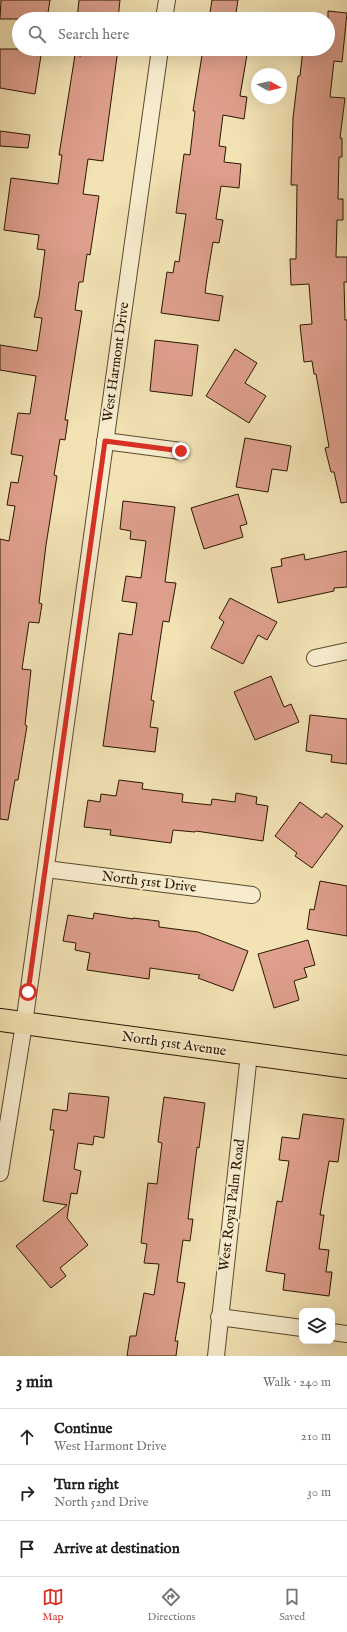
<!DOCTYPE html>
<meta charset="utf-8">
<style>
:root{--surface:#fff;--page:#f6f6f6;--text:#222;--muted:#767676;--line:#e0e0e0;--accent:#d93025}
body{margin:0;font-family:"IM FELL English",serif;background:var(--page);color:var(--text)}
.controls{position:absolute;right:12px;bottom:12px;display:grid;overflow:hidden;border-radius:8px;box-shadow:0 4px 16px #0002}
.controls button{width:36px;height:36px;display:grid;place-items:center;padding:0;border:0;border-bottom:1px solid var(--line);background:var(--surface);color:var(--text);font:20px sans-serif}
.compass{position:absolute;left:251px;top:68px;width:36px;height:36px;border-radius:50%;background:var(--surface);box-shadow:0 4px 16px #0002;rotate:98deg}
.stop{position:absolute;width:12px;height:12px;margin:-9px;border:3px solid #d93025;border-radius:50%;background:#fff}
.stop.end{background:#d93025;border-color:#fff;box-shadow:0 1px 4px #0008}
.list{margin:0;padding:0;list-style:none}
h2{display:flex;justify-content:space-between;align-items:center;height:52px;margin:0;padding:0 16px;font-size:17px}
h2 small{font-size:13px;font-weight:400;color:var(--muted)}
.list li{display:grid;grid-template-columns:26px 1fr auto;gap:12px;align-items:center;box-sizing:border-box;height:56px;padding:0 16px;border-top:1px solid var(--line)}
.list b{display:block;font-size:15px;white-space:nowrap}
.list p{margin:0;font-size:13px;white-space:nowrap;color:var(--muted)}
.list em{font-size:13px;font-style:normal;color:var(--muted)}
.icon{flex:none;width:22px;height:22px;fill:none;stroke:currentColor;stroke-width:2;stroke-linecap:round;stroke-linejoin:round}
.map{position:relative;flex:none;width:347px;height:1356px;overflow:hidden}
.search{position:absolute;background:var(--surface);box-shadow:0 4px 16px #0002;left:12px;right:12px;top:12px;height:44px;display:flex;align-items:center;gap:10px;box-sizing:border-box;padding:0 14px;border-radius:22px;color:var(--muted);font-size:15px}
.sheet{height:220px;background:var(--surface)}
nav{display:flex;justify-content:space-around;align-items:center;box-sizing:border-box;height:56px;border-top:1px solid var(--line);background:var(--surface);font-size:11px;color:var(--muted)}
nav a{display:grid;justify-items:center;gap:2px}
nav .on{color:var(--accent)}
.map>svg:first-child{display:block}
.building{fill:#de9f8c;stroke:#2a1702}
.lines{fill:none;stroke-linecap:round;stroke-linejoin:round}
.minor-casing{stroke:#5c4a2e;stroke-width:18}
.primary-casing{stroke:#2a1702;stroke-width:24}
.minor{stroke:#f7ecce;stroke-width:16}
.primary{stroke:#f2e2b4;stroke-width:22}
.route{stroke:#d93025;stroke-width:5}
.labels{text-anchor:middle;dominant-baseline:central;stroke-width:4;stroke-linejoin:round;paint-order:stroke}
.street-label{font-size:14px;fill:#2a1702;stroke:#f7ecce}
</style>
<div class="map">
<svg width="347" height="1356" viewBox="0 0 347 1356">
<rect width="100%" height="100%" fill="#f2e2b4"/>
<filter id="stains"><feTurbulence type="fractalNoise" baseFrequency=".005" numOctaves="4"/><feColorMatrix values="0 0 0 0 .2 0 0 0 0 .09 0 0 0 0 .02 0 0 0 .5 -.17"/></filter>
<radialGradient id="worn" r=".72"><stop offset=".6" stop-color="#630" stop-opacity="0"/><stop offset="1" stop-color="#630" stop-opacity=".3"/></radialGradient>
<g class="building">
<path d="M1,0H50L47,19H0Z"/>
<path d="M79,0H120L118,19H77Z"/>
<path d="M212,0H238L235,19H209Z"/>
<path d="M328,11L347,13L342,62L334,61L330,97L345,98L340,138H342V157H339L338,199H343V220H337L336,257H347V282H344L345,320H347V502L341,503L334,472H331L325,448L329,447L316,374H314L312,361L304,362L300,325L312,324L309,284L291,285L290,259H296L297,185H291L293,118L298,76H300L303,49H328Z"/>
<path d="M0,49H42L35,94L0,88Z"/>
<path d="M82,49H118L103,161L88,159L83,194L99,196L90,255L87,254L83,282H79L75,310L82,311L65,420H68L65,440L60,439L54,475L57,476L46,545L39,603L42,604L39,623L29,622L22,669L31,670L25,725L27,726L18,780H15L8,820L0,819V539L9,541L15,506L7,505L11,482L18,483L23,456L11,454L18,413L30,414L36,376L0,370V345L37,351L42,318L34,317L39,297L45,250L37,249L39,235L4,230L11,178L58,184L62,155H59L75,55L81,56Z"/>
<path d="M203,49H248L240,96L247,97L244,119L223,115L219,146L226,147L224,162L241,164L239,188L221,186L216,219L223,220L219,243L213,242L207,278L205,293L223,296L219,321L161,313L167,272L173,273L175,261L179,262L186,214L176,213L184,154L190,155L195,111H193Z"/>
<path d="M0,131L30,135L28,148L0,146Z"/>
<path d="M155,340L198,345L192,396L150,391Z"/>
<path d="M235,349L257,363L245,383L266,396L249,423L206,396Z"/>
<path d="M245,438L291,446L287,471L272,469L268,492L236,487Z"/>
<path d="M238,494L247,524L240,526L243,537L204,549L191,508Z"/>
<path d="M123,501L175,507L165,582L176,583L169,622L163,621L151,700L154,701L150,727L158,728L155,752L103,746L119,633L132,635L137,603L122,601L126,576L141,578L146,541L130,539L131,531L120,529Z"/>
<path d="M347,551V587L334,588V591L278,603L271,568L282,566L281,559L304,554L305,560Z"/>
<path d="M230,598L277,622L267,640L258,635L243,664L211,648L224,622L219,618Z"/>
<path d="M271,676L284,707L291,704L299,722L255,740L234,692Z"/>
<path d="M310,715L347,719V764L331,762L332,755L306,751Z"/>
<path d="M119,780L143,783L142,789L183,794L182,802L211,805L212,799L235,802L236,793L257,797L256,804L268,806L263,841L196,831L195,832L173,830L171,843L110,835L111,830L84,827L88,800L100,802L101,794L116,796Z"/>
<path d="M300,802L322,818L326,813L343,826L312,868L295,856L297,853L275,836Z"/>
<path d="M320,881L347,886V936L307,929L310,909L314,910Z"/>
<path d="M94,913L133,919V918L159,921V927L198,932L248,951L233,991L198,978L200,975L150,968L149,979L87,970L90,953L75,950L76,943L63,941L68,915L93,919Z"/>
<path d="M308,940L315,965L304,968L307,977L294,981L299,1000L274,1008L258,954Z"/>
<path d="M69,1093L109,1097L104,1138L94,1136L93,1145L78,1143L74,1169L81,1171L77,1194L71,1193L67,1218L88,1245L60,1268L66,1276L51,1288L16,1246L67,1205L43,1201L54,1130H50L53,1109L67,1111Z"/>
<path d="M164,1097L205,1103L199,1148L197,1147L188,1219H193L190,1241L183,1240L177,1282L185,1283L175,1341H178L176,1356H127L130,1336H136L144,1293L154,1295L159,1264L144,1263L147,1244L141,1243L148,1183L157,1184L162,1143L158,1142Z"/>
<path d="M303,1114L344,1119L338,1162L329,1161L320,1215H324L319,1249L329,1250L326,1272H332L329,1296L283,1290L285,1274L266,1271L277,1201L282,1202L289,1161L279,1160L282,1137L299,1139Z"/>
</g>
<g class="lines">
<defs>
<g id="minor">
<path d="M164,19L167,0"/>
<path d="M105,441L181,451"/>
<path d="M315,658L347,651"/>
<path d="M46,869L252,895"/>
<path d="M0,1173L24,1024L160,49"/>
<path d="M219,1317L302,1328"/>
<path d="M332,1332L347,1334"/>
<path d="M216,1356L249,1054"/>
</g>
<path id="primary" d="M0,1020L347,1067"/>
</defs>
<use href="#minor" class="minor-casing"/>
<use href="#primary" class="primary-casing"/>
<use href="#minor" class="minor"/>
<use href="#primary" class="primary"/>
</g>
<g class="lines">
<path class="route" d="M28,992L105,441L181,451"/>
</g>
<g class="labels">
<g class="street-label">
<text transform="translate(116 362) rotate(-82)">West Harmont Drive</text>
<text transform="translate(149 882) rotate(7)">North 51st Drive</text>
<text transform="translate(174 1044) rotate(8)">North 51st Avenue</text>
<text transform="translate(232 1205) rotate(-83)">West Royal Palm Road</text>
</g>
</g>
<rect width="100%" height="100%" filter="url(#stains)"/>
<rect width="100%" height="100%" fill="url(#worn)"/>
</svg>
<div class="controls">
<button><svg class="icon" aria-label="layers" viewBox="0 0 24 24"><path d="M12 4l9 5-9 5-9-5zM3 14l9 5 9-5"/></svg></button>
</div>
<svg class="compass" viewBox="-18 -18 36 36"><path d="M0-13l5 13h-10z" fill="#e53935"/><path d="M0 13l5-13h-10z" fill="#767676"/></svg>
<div class="stop" style="left:28px;top:992px"></div>
<div class="stop end" style="left:181px;top:451px"></div>
<div class="search"><svg class="icon" aria-label="search" viewBox="0 0 24 24"><circle cx="10" cy="10" r="6"/><path d="M15 15l6 6"/></svg>Search here</div>
</div>
<section class="sheet">
<h2>3 min<small>Walk · 240 m</small></h2>
<ul class="list">
<li><svg class="icon" aria-label="ahead" viewBox="0 0 24 24"><path d="M12 20V5M6 11l6-6 6 6"/></svg><div><b>Continue</b><p>West Harmont Drive</p></div><em>210 m</em></li>
<li><svg class="icon" aria-label="right" viewBox="0 0 24 24"><path d="M7 20v-9h11M14 6l5 5-5 5"/></svg><div><b>Turn right</b><p>North 52nd Drive</p></div><em>30 m</em></li>
<li><svg class="icon" aria-label="arrive" viewBox="0 0 24 24"><path d="M6 21V4h12l-3 4 3 4H6"/></svg><div><b>Arrive at destination</b></div></li>
</ul>
</section>
<nav>
<a class="on"><svg class="icon" aria-label="map" viewBox="0 0 24 24"><path d="M3 6l6-2 6 2 6-2v14l-6 2-6-2-6 2zM9 4v14M15 6v14"/></svg>Map</a>
<a><svg class="icon" aria-label="directions" viewBox="0 0 24 24"><path d="M12 3l9 9-9 9-9-9zM9 14v-3h6M13 9l2 2-2 2"/></svg>Directions</a>
<a><svg class="icon" aria-label="saved" viewBox="0 0 24 24"><path d="M7 4h10v16l-5-4-5 4z"/></svg>Saved</a>
</nav>
